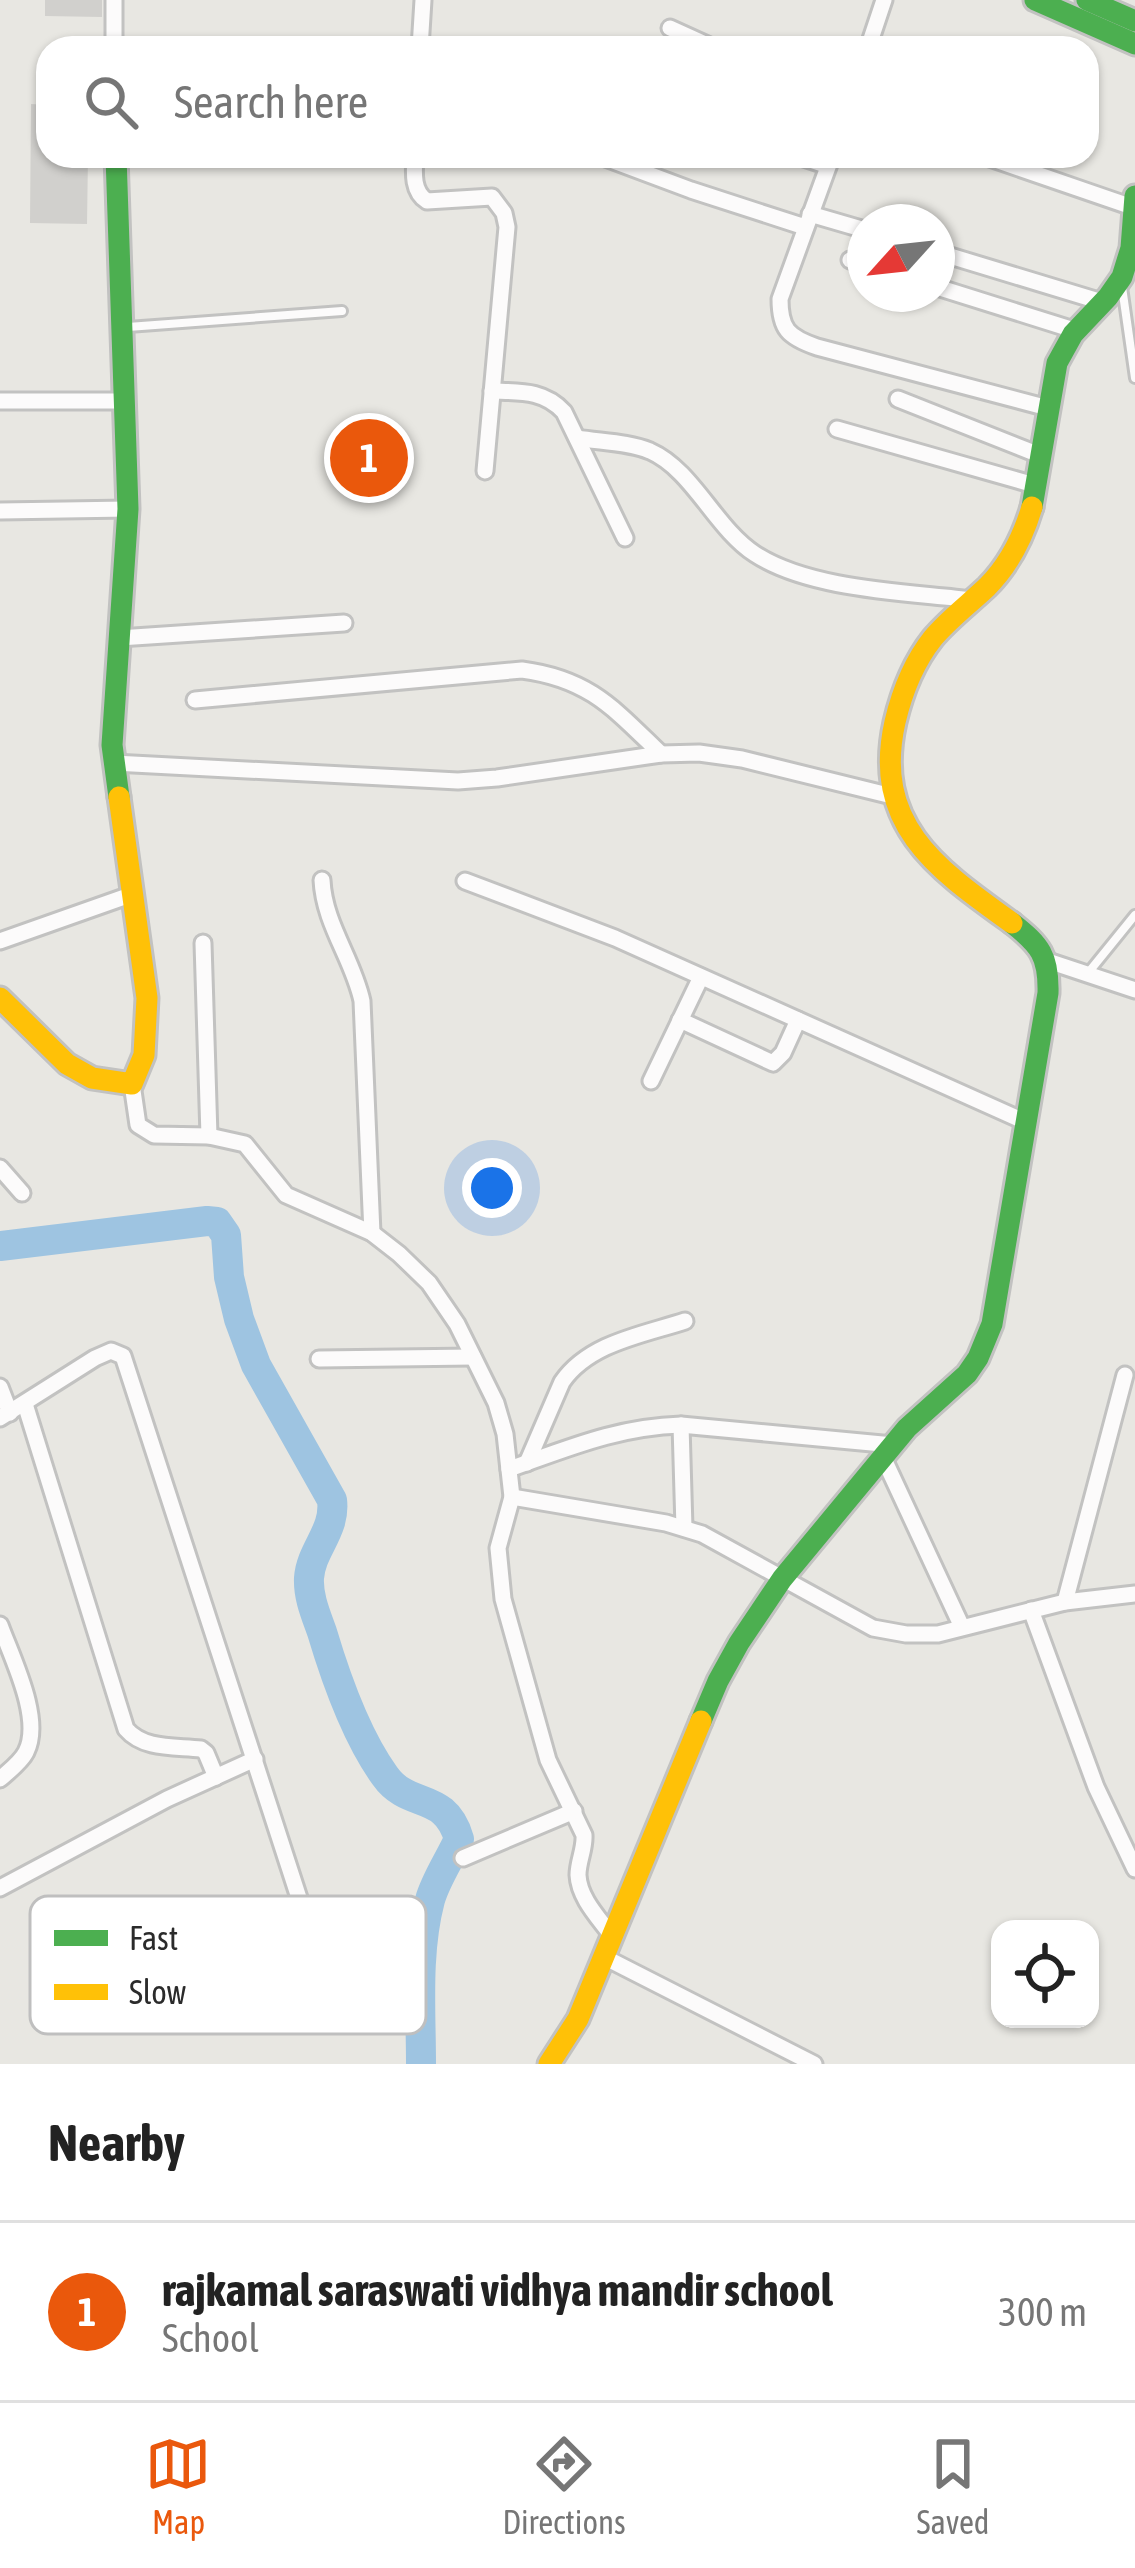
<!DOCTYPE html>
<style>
:root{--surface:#fff;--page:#f2f2f2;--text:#222;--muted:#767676;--line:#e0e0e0;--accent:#ea580c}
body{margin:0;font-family:"Asap Condensed",sans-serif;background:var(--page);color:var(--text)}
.controls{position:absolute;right:36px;bottom:36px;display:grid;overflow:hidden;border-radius:24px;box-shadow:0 3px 9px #0004}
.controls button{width:108px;height:108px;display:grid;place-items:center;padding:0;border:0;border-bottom:3px solid var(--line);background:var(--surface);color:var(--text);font:60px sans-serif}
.compass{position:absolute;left:847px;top:204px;width:108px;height:108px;border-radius:50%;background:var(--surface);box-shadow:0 3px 9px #0004;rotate:243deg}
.you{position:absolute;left:492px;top:1188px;width:42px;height:42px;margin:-30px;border:9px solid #fff;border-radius:50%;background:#1a73e8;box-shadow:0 0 0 18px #1a73e833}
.badge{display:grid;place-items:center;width:78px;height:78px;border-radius:50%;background:var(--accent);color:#fff;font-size:39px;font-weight:700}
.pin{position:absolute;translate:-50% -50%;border:6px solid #fff;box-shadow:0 3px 12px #0006}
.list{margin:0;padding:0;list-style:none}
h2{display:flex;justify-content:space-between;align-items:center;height:156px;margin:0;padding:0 48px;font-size:51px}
h2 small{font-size:39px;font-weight:400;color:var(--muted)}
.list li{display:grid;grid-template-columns:78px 1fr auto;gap:36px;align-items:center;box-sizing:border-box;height:180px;padding:0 48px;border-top:3px solid var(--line)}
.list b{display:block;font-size:45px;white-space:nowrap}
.list p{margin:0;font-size:39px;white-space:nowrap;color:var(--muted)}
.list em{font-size:39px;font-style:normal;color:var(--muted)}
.icon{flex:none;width:66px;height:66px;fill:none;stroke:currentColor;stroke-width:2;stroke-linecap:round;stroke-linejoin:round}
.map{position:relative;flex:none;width:1135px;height:2064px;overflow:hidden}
.search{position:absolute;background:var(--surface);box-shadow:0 3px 9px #0004;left:36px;right:36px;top:36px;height:132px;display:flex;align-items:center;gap:30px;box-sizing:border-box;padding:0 42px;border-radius:36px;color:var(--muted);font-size:45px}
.sheet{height:336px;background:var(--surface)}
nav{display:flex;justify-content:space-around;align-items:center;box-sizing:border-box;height:168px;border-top:3px solid var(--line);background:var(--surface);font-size:33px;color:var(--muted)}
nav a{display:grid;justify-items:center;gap:6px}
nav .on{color:var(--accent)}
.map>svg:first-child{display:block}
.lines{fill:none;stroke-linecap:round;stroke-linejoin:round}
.river{stroke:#9ec4e1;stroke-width:30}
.building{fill:#d1d0cd}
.lane-casing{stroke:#c2c2c1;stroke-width:14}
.street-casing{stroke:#c2c2c1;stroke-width:21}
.fast-casing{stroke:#c2c2c1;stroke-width:27}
.slow-casing{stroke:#c2c2c1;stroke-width:27}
.lane{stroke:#fcfbfb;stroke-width:8}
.street{stroke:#fcfbfb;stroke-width:15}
.fast{stroke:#4caf50;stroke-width:21}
.slow{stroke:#ffc107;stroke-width:21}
.key{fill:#fff;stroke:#bfbfbf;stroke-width:3}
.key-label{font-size:33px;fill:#2b2b2b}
</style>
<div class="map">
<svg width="1135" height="2064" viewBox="0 0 1135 2064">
<rect width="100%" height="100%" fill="#e8e7e2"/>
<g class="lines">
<path class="river" d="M0,1246L207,1221L217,1222L226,1235L229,1277L239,1319L256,1365L332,1500C336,1531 311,1549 309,1578C308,1597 316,1615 322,1632C336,1679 356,1736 385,1776C409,1810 445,1790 459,1839C450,1859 436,1879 430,1900C416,1953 421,2010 421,2064"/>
</g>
<g class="building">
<path d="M45,0H102V17L45,16Z"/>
<path d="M31,104L48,105V156H88L87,224L30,223Z"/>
</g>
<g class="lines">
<defs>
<g id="lane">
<path d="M1122,287L1135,378"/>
<path d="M128,327L342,311"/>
<path d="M1088,973L1135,915"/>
</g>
<g id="street">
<path d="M114,0V48"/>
<path d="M670,28L714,48"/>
<path d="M420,48L423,0"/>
<path d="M868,48L884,0"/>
<path d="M415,156C414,172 412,192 427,201L492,197L504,213L507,227L485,471"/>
<path d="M600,156L691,190L805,227"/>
<path d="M798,156L828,166"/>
<path d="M832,156L780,299C780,329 788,337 817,347L1048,408"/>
<path d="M984,156L1135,208"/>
<path d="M810,214L865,230"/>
<path d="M937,252L1102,302"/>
<path d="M850,260L865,265"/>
<path d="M937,287L1077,331"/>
<path d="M492,391C520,392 544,390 564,412L625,538"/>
<path d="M898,399L1042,456"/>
<path d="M0,401H124"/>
<path d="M837,429L1038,486"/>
<path d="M577,438C600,442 628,442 650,451C693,470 715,528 755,554C810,590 907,592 972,600"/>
<path d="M0,511L128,509"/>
<path d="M119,638L344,623"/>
<path d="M195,700L522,670C590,679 614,709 661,754"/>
<path d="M114,763L458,781L497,778L661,754L699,753L742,759L892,796"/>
<path d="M322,880C324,924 353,959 362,1001L372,1233"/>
<path d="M465,881L615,938L1026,1122"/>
<path d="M0,941L133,894"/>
<path d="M203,943L209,1136"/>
<path d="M1048,961L1135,990"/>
<path d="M680,1020L773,1063L783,1053L798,1020"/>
<path d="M651,1081L701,977"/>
<path d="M132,1084L138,1125L154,1135L209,1136L245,1144L286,1195L372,1233L399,1254L429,1283L457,1324L496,1403L505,1434L512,1497L498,1548L503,1599L548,1760L584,1835C585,1849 578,1861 578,1875C579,1898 599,1918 612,1936"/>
<path d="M0,1168L22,1193"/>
<path d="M319,1359L473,1357"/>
<path d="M0,1387L10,1413"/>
<path d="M25,1404L126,1729C144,1750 175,1746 201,1749L206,1753L216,1777"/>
<path d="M0,1418L95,1358L111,1351L123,1356L313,1941"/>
<path d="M681,1425L684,1528"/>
<path d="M883,1457L962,1627"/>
<path d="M527,1463L562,1382C589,1343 642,1335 685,1321"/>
<path d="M509,1469C569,1448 617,1427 681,1425L893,1445"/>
<path d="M512,1497L666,1523L702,1534L873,1628L906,1634H938L1065,1602L1135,1594"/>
<path d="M1065,1602L1125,1375"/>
<path d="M1031,1610L1096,1787L1135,1869"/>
<path d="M0,1625C12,1658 43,1719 26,1752C21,1762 9,1771 0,1779"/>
<path d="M463,1858L574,1811"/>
<path d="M0,1888L167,1799L255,1759"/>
<path d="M604,1957L814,2064"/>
</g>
<g id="fast">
<path d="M1035,0L1135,44"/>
<path d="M1087,0L1135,21"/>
<path d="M116,156L128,509L112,745L119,797"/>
<path d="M1032,507L1057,363L1073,334L1108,297L1122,277L1131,248L1135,196"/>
<path d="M701,1721L718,1681L739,1643L782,1579L907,1428L967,1374L978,1358L992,1324L1048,993C1049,956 1040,945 1012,923"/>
</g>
<g id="slow">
<path d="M1012,923C937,869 872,825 895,722C902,692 914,662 933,638C949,619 969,604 987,587C1010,564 1023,537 1032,507"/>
<path d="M0,998L67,1064L92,1078L132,1084L144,1055L147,998L119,797"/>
<path d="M549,2064L578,2019L701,1721"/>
</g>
</defs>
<use href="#lane" class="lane-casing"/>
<use href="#street" class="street-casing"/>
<use href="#fast" class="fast-casing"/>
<use href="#slow" class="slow-casing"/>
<use href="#lane" class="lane"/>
<use href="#street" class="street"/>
<use href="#fast" class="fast"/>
<use href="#slow" class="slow"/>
</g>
<rect x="30" y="1896" width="396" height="138" rx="18" class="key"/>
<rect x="54" y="1930" width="54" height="16" fill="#4caf50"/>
<rect x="54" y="1984" width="54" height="16" fill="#ffc107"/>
<g class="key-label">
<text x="129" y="1950">Fast</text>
<text x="129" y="2004">Slow</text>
</g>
</svg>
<div class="controls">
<button><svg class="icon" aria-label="locate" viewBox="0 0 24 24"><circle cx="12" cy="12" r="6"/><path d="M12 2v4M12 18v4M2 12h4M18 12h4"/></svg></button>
</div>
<svg class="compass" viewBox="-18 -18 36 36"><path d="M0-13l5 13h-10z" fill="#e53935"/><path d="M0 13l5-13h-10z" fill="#767676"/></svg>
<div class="you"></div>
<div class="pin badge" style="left:369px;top:458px">1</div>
<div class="search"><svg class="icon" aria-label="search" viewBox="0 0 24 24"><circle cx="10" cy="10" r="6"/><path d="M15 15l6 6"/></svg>Search here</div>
</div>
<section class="sheet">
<h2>Nearby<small></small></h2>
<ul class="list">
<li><span class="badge">1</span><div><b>rajkamal saraswati vidhya mandir school</b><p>School</p></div><em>300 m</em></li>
</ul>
</section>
<nav>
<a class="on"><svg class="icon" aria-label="map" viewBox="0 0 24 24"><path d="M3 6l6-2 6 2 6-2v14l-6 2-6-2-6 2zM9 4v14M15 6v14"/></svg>Map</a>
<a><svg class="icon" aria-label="directions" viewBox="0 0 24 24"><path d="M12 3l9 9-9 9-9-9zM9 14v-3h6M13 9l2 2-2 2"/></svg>Directions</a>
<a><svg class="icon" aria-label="saved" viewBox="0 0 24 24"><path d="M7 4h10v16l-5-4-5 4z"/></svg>Saved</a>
</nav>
